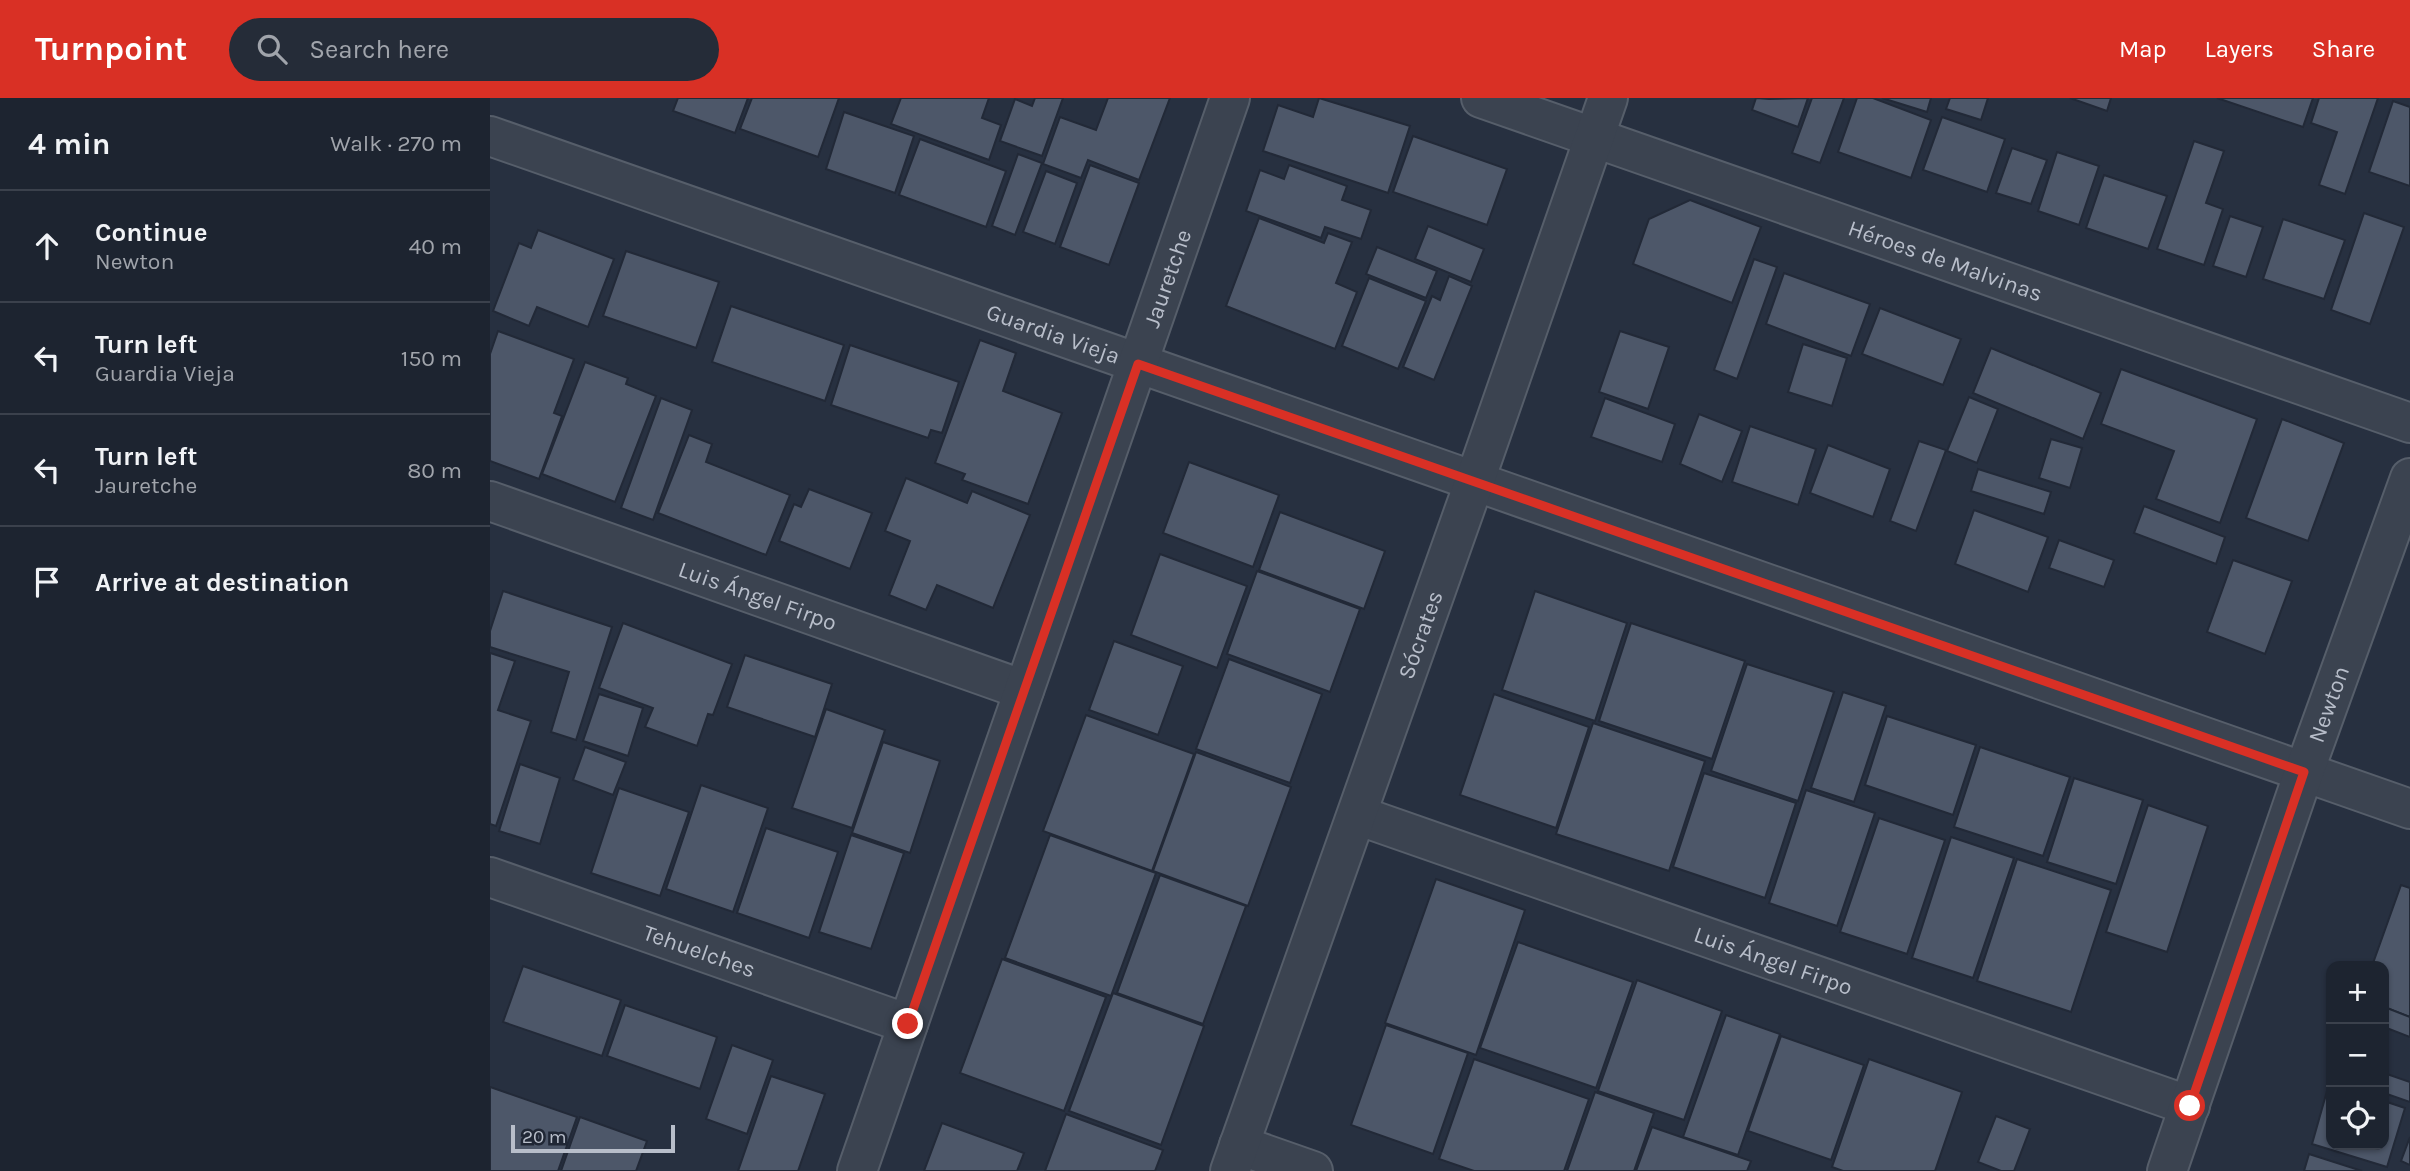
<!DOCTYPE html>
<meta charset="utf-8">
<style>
:root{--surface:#1d2430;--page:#252c38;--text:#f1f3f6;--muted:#a0a4ab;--line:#3b414c;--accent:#d93025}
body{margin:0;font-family:Karla,sans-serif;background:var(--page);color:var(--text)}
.controls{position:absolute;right:21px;bottom:21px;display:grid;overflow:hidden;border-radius:14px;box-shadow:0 2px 5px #0004}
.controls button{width:63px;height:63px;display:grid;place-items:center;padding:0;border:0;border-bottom:2px solid var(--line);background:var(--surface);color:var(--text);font:35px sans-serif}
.scale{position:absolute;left:21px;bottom:18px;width:164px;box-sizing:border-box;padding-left:7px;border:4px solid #b8beca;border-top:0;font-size:19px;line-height:24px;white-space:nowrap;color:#b8beca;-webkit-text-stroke:5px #202735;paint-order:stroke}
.stop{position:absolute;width:21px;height:21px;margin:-16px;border:5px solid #d93025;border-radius:50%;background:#fff}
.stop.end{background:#d93025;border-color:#fff;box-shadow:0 2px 7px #0008}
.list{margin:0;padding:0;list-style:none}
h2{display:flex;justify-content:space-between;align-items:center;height:91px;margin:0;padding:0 28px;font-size:30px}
h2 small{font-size:23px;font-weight:400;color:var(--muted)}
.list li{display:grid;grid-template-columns:46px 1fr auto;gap:21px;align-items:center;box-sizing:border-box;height:112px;padding:0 28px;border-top:2px solid var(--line)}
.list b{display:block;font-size:26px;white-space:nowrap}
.list p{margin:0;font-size:23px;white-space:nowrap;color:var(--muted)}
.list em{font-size:23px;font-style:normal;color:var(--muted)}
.icon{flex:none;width:38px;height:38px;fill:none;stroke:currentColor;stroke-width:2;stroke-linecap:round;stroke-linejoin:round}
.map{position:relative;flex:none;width:1920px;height:1073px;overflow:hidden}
header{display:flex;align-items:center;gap:42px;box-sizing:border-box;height:98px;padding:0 35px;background:var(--accent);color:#fff}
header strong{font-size:33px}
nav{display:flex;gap:38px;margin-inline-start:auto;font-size:24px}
.search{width:490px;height:63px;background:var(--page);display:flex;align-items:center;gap:18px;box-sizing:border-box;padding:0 24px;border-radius:38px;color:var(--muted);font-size:26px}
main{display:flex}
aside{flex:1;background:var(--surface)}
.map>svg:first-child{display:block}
.building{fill:#4d5769;stroke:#222937;stroke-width:2}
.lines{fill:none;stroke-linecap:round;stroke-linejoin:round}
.minor-casing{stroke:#565e6a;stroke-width:42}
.minor{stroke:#3b4350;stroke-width:38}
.route{stroke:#d93025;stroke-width:9}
.labels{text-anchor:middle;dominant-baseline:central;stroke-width:5;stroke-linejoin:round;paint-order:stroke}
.street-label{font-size:23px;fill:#b8beca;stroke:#202735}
</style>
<header>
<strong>Turnpoint</strong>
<div class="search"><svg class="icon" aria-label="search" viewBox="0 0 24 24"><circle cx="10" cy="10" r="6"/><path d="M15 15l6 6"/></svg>Search here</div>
<nav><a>Map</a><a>Layers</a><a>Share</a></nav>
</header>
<main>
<aside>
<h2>4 min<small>Walk · 270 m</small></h2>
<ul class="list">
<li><svg class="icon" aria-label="ahead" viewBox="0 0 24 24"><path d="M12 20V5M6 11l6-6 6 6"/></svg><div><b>Continue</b><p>Newton</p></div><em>40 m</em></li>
<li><svg class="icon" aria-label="left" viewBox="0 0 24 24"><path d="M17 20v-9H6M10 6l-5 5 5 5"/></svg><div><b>Turn left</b><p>Guardia Vieja</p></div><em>150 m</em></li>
<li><svg class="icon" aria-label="left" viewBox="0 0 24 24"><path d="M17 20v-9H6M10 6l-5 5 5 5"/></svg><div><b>Turn left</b><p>Jauretche</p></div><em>80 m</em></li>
<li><svg class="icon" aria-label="arrive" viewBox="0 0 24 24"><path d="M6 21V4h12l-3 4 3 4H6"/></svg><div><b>Arrive at destination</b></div></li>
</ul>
</aside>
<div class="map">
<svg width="1920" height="1073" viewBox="0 0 1920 1073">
<rect width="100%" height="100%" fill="#273040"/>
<g class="building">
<path d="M188,0H258L245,35L183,13Z"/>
<path d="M262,0H349L328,59L250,31Z"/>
<path d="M411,0H499L492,20L511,27L499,62L401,26Z"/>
<path d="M545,0H573L552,58L510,43L525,1L542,8Z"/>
<path d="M618,0H680L649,82L598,62L591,80L553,66L570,19L606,32Z"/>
<path d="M829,0L920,28L898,95L773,53L788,7L823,19Z"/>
<path d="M1266,0L1279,1L1318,0L1308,29L1262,12Z"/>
<path d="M1322,0H1354L1330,65L1302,55Z"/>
<path d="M1367,0H1383L1441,22L1421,80L1348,54Z"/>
<path d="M1392,0H1441L1437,14Z"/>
<path d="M1460,0H1498L1491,22L1456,11Z"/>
<path d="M1580,0H1621L1617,13Z"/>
<path d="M1727,0H1823L1813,29Z"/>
<path d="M1829,0H1888L1855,96L1829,87L1847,34L1821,25Z"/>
<path d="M1903,3L1920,9V88L1879,74Z"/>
<path d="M354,14L424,38L405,95L336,71Z"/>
<path d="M1452,19L1515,41L1497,94L1433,72Z"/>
<path d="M923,38L1017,71L997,127L903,94Z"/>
<path d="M430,41L516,73L496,129L409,97Z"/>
<path d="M1704,43L1734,53L1716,105L1733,111L1714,167L1667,151Z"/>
<path d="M1522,50L1557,62L1541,106L1506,95Z"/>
<path d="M1567,54L1609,68L1589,127L1548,113Z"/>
<path d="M528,56L552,65L525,137L502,128Z"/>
<path d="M600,67L649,85L619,167L570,149Z"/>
<path d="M799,67L857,88L852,102L881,112L871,141L835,129L831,140L756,113L770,72L794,81Z"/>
<path d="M556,73L587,85L565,146L533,134Z"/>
<path d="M1614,77L1677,98L1658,151L1596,130Z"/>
<path d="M1200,102L1271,129L1242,205L1143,166L1159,121Z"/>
<path d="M1874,115L1914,129L1880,226L1841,212Z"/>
<path d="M1740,118L1773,129L1756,179L1723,168Z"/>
<path d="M769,120L834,145L838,135L862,144L846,185L867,194L845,251L736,208Z"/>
<path d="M1793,121L1855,142L1834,201L1773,181Z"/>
<path d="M938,128L994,151L981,184L925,161Z"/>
<path d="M48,132L124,161L98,229L47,209L39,228L3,213L29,145L41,150Z"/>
<path d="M887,149L947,173L936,200L876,176Z"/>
<path d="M136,153L229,184L206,250L113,218Z"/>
<path d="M1264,161L1287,169L1247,281L1224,272Z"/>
<path d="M1294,175L1380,206L1361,258L1276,226Z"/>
<path d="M959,178L982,188L944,282L913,269L942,198L950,202Z"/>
<path d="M879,180L936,203L908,271L852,248Z"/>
<path d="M241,208L354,247L335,303L222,264Z"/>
<path d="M1390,210L1471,241L1453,287L1372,256Z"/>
<path d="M8,233L84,261L64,315L72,318L49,381L0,363V256Z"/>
<path d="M1130,233L1179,249L1158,311L1109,294Z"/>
<path d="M490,242L526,255L513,293L572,315L538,406L472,382L475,376L445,365Z"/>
<path d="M1313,246L1357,260L1342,308L1298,294Z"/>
<path d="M360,247L469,284L452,335L441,332L438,340L341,307Z"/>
<path d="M1501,250L1611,295L1593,341L1483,295Z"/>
<path d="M95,264L138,280L136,286L166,298L125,404L52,376Z"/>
<path d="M1631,271L1767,321L1730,425L1666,401L1684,353L1611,326Z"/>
<path d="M1479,299L1508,311L1487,365L1457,353Z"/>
<path d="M171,300L202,312L163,422L131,410Z"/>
<path d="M1115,300L1185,326L1172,364L1101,339Z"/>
<path d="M1209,316L1252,333L1232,384L1190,366Z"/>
<path d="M1792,321L1854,345L1818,443L1756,420Z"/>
<path d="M1260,328L1326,351L1308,407L1242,384Z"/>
<path d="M199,337L222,346L216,364L300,397L276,457L168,415Z"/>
<path d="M1561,341L1592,350L1580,390L1549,380Z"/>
<path d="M1429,343L1456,352L1426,433L1400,423Z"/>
<path d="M1338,347L1400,371L1383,419L1320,395Z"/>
<path d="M699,364L789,397L763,469L673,435Z"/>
<path d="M1488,371L1561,394L1554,416L1481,393Z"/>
<path d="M416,380L477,405L482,393L540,417L503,510L447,487L436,512L399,497L420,443L395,433Z"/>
<path d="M319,391L382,415L360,471L289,443L304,406L311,409Z"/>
<path d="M1654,408L1735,439L1726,466L1644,435Z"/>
<path d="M1484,412L1558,439L1538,494L1465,466Z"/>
<path d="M790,414L895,453L874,511L769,472Z"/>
<path d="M1569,442L1624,462L1614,489L1559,470Z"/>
<path d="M670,456L757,488L727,570L641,537Z"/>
<path d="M1743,462L1802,483L1775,556L1717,534Z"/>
<path d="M767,473L870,511L840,594L737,556Z"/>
<path d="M13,493L122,529L86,642L61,634L79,574L0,549V533Z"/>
<path d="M1045,493L1137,525L1105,623L1012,592Z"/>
<path d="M133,525L242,566L223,617L218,616L207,648L155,629L163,610L109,590Z"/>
<path d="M1141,525L1255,563L1222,661L1109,623Z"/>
<path d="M624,543L693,568L668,637L599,612Z"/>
<path d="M0,555L25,563L8,612L41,623L6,728L0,726Z"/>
<path d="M255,557L342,586L325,639L237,609Z"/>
<path d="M739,561L832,596L800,685L706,651Z"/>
<path d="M1257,566L1344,594L1308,703L1221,673Z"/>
<path d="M1353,594L1396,608L1364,704L1321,690Z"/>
<path d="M109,596L153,610L138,658L93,643Z"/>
<path d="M1004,596L1099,629L1066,730L970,697Z"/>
<path d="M336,611L395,632L362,730L302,710Z"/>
<path d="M596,617L704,656L662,773L553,733Z"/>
<path d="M1397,618L1486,647L1463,717L1375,687Z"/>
<path d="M1103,625L1215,663L1179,773L1066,736Z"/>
<path d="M393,644L450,663L420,755L362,735Z"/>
<path d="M95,649L136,664L123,697L83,682Z"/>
<path d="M1490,649L1580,679L1553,758L1464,729Z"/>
<path d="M706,654L801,689L758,808L663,773Z"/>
<path d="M30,666L70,680L50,746L9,733Z"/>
<path d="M1214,675L1306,705L1275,800L1183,769Z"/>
<path d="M1584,680L1653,702L1626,786L1557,764Z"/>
<path d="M211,687L278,710L243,814L176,791Z"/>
<path d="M129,690L199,714L170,798L101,775Z"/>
<path d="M1316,692L1385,715L1347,828L1279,805Z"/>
<path d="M1658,707L1718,728L1677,854L1616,834Z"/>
<path d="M1389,720L1455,742L1417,856L1350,834Z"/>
<path d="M276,730L348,754L319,840L247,815Z"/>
<path d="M361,737L414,755L381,851L329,834Z"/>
<path d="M560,737L666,775L621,898L515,860Z"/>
<path d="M1461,739L1524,760L1483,880L1422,860Z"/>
<path d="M1527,761L1621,792L1581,914L1487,883Z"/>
<path d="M670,777L756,808L713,926L627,895Z"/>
<path d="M946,781L1035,812L986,957L895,925Z"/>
<path d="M1911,787L1920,790V919L1894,909V868H1882Z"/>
<path d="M1028,844L1143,884L1106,990L990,950Z"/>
<path d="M512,861L616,899L574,1013L470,975Z"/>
<path d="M33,868L131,902L112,958L13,924Z"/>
<path d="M1147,882L1232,913L1194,1022L1108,993Z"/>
<path d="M623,895L714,928L671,1047L579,1013Z"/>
<path d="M135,907L227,939L210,991L117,958Z"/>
<path d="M1897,910L1920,919V939L1894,929V918Z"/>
<path d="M1236,917L1290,936L1248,1057L1193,1039Z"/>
<path d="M896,927L978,955L943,1056L861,1027Z"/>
<path d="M1291,938L1374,967L1341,1062L1258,1033Z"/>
<path d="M242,947L283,962L257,1036L216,1021Z"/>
<path d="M984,961L1099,1001L1074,1073H984L949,1061Z"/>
<path d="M1379,961L1472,994L1445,1073H1353L1342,1069Z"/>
<path d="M1894,975L1920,984V1004L1894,995Z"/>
<path d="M281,978L335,996L308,1073H248Z"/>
<path d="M1839,986L1841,987V1047H1894V1003L1915,1010L1897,1069L1822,1046Z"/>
<path d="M0,989L87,1019L68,1073H0Z"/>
<path d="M1105,994L1164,1015L1144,1073H1077Z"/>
<path d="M576,1016L673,1052L665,1073H555Z"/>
<path d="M1506,1018L1540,1031L1524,1073H1511L1488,1064Z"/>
<path d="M90,1019L157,1043L146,1073H71Z"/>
<path d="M452,1025L534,1055L527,1073H434Z"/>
<path d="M1162,1029L1261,1063L1257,1073H1146Z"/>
<path d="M1920,1039V1067L1911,1063Z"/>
<path d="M1819,1056L1872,1073H1814Z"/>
</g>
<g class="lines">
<defs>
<g id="minor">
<path id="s1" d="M991,0L1920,325"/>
<path id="s2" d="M0,38L1920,711"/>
<path id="s3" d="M0,403L534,592"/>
<path id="s4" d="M867,717L1700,1008"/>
<path id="s5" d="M0,779L418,926"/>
<path d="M749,1047L823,1073"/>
<path id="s6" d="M367,1073L740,0"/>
<path id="s7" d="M740,1073L984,385L1118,0"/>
<path id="s8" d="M1677,1073L1814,674L1920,380"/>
</g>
</defs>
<use href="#minor" class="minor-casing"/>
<use href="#minor" class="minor"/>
</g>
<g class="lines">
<path class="route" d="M418,926L648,266L1814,674L1700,1008"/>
</g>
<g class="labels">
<g class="street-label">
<text stroke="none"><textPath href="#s1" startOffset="492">Héroes de Malvinas</textPath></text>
<text stroke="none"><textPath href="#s6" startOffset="945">Jauretche</textPath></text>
<text stroke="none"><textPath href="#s2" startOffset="597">Guardia Vieja</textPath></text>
<text stroke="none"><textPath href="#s3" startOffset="284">Luis Ángel Firpo</textPath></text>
<text stroke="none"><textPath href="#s7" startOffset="569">Sócrates</textPath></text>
<text stroke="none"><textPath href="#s8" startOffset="494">Newton</textPath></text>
<text stroke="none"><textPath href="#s5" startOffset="222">Tehuelches</textPath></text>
<text stroke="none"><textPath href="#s4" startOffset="441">Luis Ángel Firpo</textPath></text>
</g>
</g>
</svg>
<div class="controls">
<button>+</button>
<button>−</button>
<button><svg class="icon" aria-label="locate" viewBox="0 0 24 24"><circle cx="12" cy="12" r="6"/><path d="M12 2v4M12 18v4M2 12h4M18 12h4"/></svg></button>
</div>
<div class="scale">20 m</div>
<div class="stop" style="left:1700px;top:1008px"></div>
<div class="stop end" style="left:418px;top:926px"></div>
</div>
</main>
